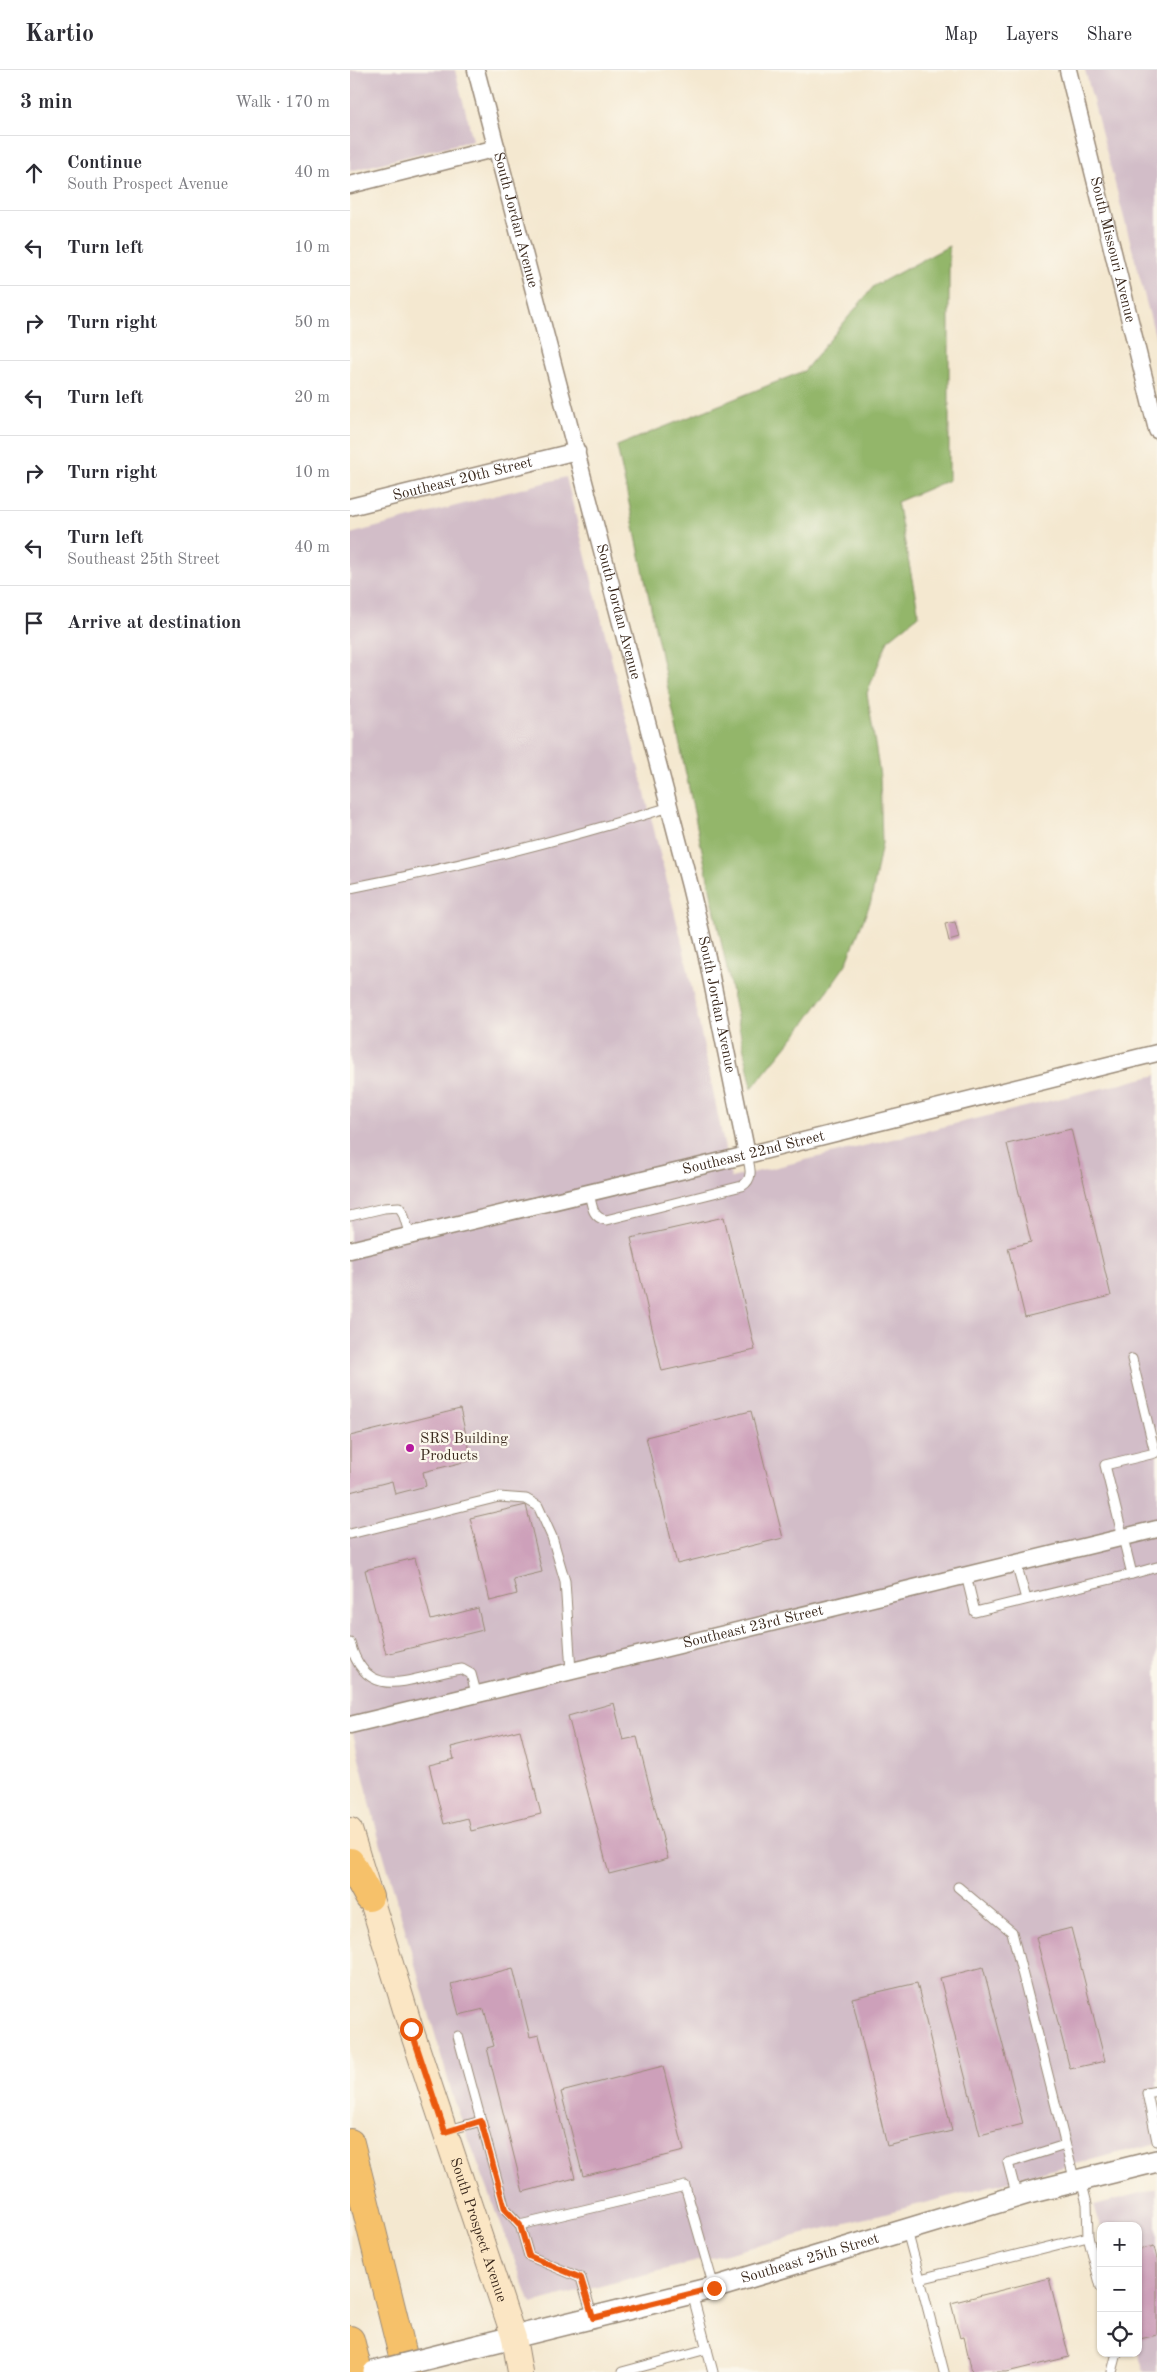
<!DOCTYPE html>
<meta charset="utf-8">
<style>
:root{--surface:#fff;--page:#f2f2f3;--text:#2b2b33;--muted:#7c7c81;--line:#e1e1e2}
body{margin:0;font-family:"Old Standard TT",serif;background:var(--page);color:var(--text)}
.controls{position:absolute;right:15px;bottom:15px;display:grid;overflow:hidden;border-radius:10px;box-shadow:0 1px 4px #0004}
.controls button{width:45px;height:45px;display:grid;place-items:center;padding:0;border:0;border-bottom:1px solid var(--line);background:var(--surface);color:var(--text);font:25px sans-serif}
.stop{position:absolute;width:15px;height:15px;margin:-11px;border:4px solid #ea580c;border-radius:50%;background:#fff}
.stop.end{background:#ea580c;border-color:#fff;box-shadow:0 1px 5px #0008}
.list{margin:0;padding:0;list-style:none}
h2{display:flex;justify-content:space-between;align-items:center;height:65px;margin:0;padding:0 20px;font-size:21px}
h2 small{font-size:16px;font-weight:400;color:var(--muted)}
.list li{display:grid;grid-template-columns:32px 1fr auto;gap:15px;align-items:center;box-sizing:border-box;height:75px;padding:0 20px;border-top:1px solid var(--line)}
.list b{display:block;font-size:19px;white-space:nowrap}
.list p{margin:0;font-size:16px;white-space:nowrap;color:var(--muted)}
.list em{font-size:16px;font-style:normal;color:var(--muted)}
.icon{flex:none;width:28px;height:28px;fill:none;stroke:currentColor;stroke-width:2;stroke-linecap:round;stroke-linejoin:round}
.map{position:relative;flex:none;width:807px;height:2302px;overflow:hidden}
header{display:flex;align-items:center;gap:30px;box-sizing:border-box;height:70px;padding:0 25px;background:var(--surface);border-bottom:1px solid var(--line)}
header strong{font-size:24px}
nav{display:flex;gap:28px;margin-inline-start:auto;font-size:18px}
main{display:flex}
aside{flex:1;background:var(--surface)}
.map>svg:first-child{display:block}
.industrial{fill:#d2bdc8}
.forest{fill:#93b66b;stroke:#677044}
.building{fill:#cda0ba}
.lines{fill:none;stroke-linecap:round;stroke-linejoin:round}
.service-casing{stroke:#988977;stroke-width:11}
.minor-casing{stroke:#988977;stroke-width:19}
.tertiary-casing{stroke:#988977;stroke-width:24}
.secondary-casing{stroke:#988977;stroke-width:26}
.motorway-casing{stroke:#988977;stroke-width:30}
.service{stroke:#fff;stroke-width:9}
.minor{stroke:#fff;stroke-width:16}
.tertiary{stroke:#fff;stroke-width:21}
.secondary{stroke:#fbe6c4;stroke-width:24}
.motorway{stroke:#f6c16b;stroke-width:28}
.tertiary-bridge-casing{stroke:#988977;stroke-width:24;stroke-linecap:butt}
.tertiary-bridge{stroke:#fff;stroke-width:21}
.route{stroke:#ea580c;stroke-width:6}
.poi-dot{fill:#b5179e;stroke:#fbf7ec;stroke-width:2}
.labels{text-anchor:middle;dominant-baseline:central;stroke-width:4.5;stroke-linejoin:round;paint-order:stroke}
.street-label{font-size:15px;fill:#3b2a1e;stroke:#fbf7ec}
.poi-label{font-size:15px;fill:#3b2a1e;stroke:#fbf7ec;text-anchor:start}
</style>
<header>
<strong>Kartio</strong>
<nav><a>Map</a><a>Layers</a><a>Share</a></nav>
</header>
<main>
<aside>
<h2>3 min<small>Walk · 170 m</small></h2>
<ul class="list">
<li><svg class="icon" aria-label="ahead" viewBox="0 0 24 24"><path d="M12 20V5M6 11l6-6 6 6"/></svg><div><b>Continue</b><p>South Prospect Avenue</p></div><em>40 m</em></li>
<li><svg class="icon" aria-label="left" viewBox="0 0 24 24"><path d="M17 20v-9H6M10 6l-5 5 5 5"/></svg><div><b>Turn left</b></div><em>10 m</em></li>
<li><svg class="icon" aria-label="right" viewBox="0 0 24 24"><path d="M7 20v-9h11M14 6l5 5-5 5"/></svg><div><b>Turn right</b></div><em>50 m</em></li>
<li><svg class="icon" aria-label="left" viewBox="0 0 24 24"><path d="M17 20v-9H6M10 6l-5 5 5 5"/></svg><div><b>Turn left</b></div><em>20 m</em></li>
<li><svg class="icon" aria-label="right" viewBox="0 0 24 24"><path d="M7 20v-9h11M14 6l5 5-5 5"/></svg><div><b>Turn right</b></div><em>10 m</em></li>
<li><svg class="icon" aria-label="left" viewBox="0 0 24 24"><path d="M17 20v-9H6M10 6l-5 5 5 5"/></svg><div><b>Turn left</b><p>Southeast 25th Street</p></div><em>40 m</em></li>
<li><svg class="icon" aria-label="arrive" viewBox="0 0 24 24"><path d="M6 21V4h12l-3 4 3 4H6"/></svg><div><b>Arrive at destination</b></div></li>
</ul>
</aside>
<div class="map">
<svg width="807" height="2302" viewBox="0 0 807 2302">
<rect width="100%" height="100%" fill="#fbf7ec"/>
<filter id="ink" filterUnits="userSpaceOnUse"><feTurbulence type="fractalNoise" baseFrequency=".02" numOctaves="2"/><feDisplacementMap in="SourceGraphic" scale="10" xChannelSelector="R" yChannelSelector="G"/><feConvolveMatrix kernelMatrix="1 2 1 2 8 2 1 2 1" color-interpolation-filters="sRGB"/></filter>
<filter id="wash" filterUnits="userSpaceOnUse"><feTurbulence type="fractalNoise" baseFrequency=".0096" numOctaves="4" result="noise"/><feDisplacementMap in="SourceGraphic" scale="20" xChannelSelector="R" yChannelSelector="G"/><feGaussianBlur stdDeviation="1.12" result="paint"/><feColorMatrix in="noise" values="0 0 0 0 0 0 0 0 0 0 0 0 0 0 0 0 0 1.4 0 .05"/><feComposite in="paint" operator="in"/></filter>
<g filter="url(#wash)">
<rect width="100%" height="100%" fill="#f4e8d0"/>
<g class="industrial">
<path d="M0,0H105L123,70L0,101Z"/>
<path d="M735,0H807V273Z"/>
<path d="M216,407L333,876L381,1108L807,1005V2073L181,2234L103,2027L28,1765L0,1651V464Z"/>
<path d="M807,2119V2302H794L788,2283V2156H751V2159L744,2135Z"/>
</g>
<path class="forest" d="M599,176V410L547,432L569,545L538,570L517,623L530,706L532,773L521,831L496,894L455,953L402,1018L267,376L454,301L524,216Z"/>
<g id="blocks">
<g class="building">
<path d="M605,852L609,868L599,871L595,854Z"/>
<path d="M721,1059L761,1226L675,1247L658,1178L681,1172L657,1074Z"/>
<path d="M374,1147L405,1280L312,1301L281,1168Z"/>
<path d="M110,1339L122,1390L73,1402L76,1416L45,1424L42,1411L0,1422V1366Z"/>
<path d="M401,1341L433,1468L327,1494L296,1367Z"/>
<path d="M176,1435L192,1502L163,1509L167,1524L140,1531L120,1448Z"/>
<path d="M65,1488L81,1550L128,1538L133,1560L36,1584L15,1500Z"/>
<path d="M264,1633L273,1670L287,1667L318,1789L259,1804L218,1646Z"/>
<path d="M170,1660L191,1744L121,1761L118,1748L94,1754L79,1695L104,1689L101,1677Z"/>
<path d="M721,1858L755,1991L720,1999L686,1867Z"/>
<path d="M633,1897L673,2054L630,2065L590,1908Z"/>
<path d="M163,1898L180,1967L189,1965L225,2108L173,2122L137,1978L144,1976L134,1939L109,1945L101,1914Z"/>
<path d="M567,1913L602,2061L537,2076L502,1928Z"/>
<path d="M313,1996L334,2081L233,2106L211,2022Z"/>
<path d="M804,2176L807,2189V2265L790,2269L788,2180Z"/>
<path d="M699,2208L719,2287L657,2302H622L614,2267L610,2268L601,2233Z"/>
</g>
</g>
</g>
<g filter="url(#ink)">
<use href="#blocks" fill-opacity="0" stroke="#988977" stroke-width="1"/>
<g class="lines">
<defs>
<g id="service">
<path d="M0,818C107,797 215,769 320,737"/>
<path d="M239,1123C242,1135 242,1148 256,1150L392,1116C404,1109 400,1097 397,1085"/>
<path d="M0,1146L34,1138L49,1137L53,1143L60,1166"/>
<path d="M782,1289L805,1383L755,1395L782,1504L807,1497"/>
<path d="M0,1464L149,1427L176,1429L188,1436L202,1467L215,1511L221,1601"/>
<path d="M666,1493L676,1529"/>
<path d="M616,1505L625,1542L782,1504"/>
<path d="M0,1573C18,1638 66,1604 112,1599L121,1604L127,1626"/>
<path d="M608,1817L662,1862L725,2112"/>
<path d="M108,1966L155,2139L170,2155"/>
<path d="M807,2021L797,2023L807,2071"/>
<path d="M95,2061L131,2051"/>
<path d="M667,2127L658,2093L715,2075"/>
<path d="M557,2161L570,2209L738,2167L737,2134L731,2110"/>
<path d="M738,2167L751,2217"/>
<path d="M570,2209L594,2302"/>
<path d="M342,2223L363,2302"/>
<path d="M243,2248L231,2208L179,2186L170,2155L335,2116L364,2217"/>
<path d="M272,2302L357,2279"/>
<path d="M762,2302L767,2283"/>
</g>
<g id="minor">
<path id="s1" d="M126,0L340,816L357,887L397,1085"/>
<path id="s2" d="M718,0L807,360"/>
<path d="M0,115L147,78"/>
<path id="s3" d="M0,437L227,381"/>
<path id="s4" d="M0,1180L397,1085L807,983"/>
<path id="s5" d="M0,1655L807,1459"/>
</g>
<g id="tertiary">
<path id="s6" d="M107,2281L370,2216L678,2123L807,2091"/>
</g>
<g id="secondary">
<path id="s7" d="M0,1760L61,1959L164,2268L170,2302"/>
</g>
<g id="motorway">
<path d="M0,1792L19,1827"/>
<path d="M0,2073L57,2302"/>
<path d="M0,2270L8,2302"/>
</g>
</defs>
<use href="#service" class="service-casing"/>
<use href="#minor" class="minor-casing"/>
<use href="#tertiary" class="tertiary-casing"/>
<use href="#secondary" class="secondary-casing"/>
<use href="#motorway" class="motorway-casing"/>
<use href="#service" class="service"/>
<use href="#minor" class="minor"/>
<use href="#tertiary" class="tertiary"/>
<use href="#secondary" class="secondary"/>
<use href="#motorway" class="motorway"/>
<defs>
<path id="tertiary-bridge" d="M24,2302L107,2281"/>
</defs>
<use href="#tertiary-bridge" class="tertiary-bridge-casing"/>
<use href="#tertiary-bridge" class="tertiary-bridge"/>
</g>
</g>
<g class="lines" filter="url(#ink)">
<path class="route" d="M61,1959L95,2062L131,2051L155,2139L170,2155L179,2186L231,2208L243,2248L364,2218"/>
</g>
<circle class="poi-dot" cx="60" cy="1378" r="5"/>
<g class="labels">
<g class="street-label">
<text stroke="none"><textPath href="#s1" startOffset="155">South Jordan Avenue</textPath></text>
<text stroke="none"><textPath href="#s2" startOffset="185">South Missouri Avenue</textPath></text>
<text stroke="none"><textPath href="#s3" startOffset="116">Southeast 20th Street</textPath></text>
<text stroke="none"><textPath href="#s1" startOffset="560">South Jordan Avenue</textPath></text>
<text stroke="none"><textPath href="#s1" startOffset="965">South Jordan Avenue</textPath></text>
<text stroke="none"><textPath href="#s4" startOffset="415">Southeast 22nd Street</textPath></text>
<text stroke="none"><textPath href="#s5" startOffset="415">Southeast 23rd Street</textPath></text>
<text stroke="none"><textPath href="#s7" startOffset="420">South Prospect Avenue</textPath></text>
<text stroke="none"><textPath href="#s6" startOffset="365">Southeast 25th Street</textPath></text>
</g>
<g class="poi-label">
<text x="70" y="1369">SRS Building<tspan x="70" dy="17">Products</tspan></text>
</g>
</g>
</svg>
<div class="controls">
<button>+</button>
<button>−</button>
<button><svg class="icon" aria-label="locate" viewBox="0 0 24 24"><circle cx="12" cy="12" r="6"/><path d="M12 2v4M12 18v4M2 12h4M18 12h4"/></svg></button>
</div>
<div class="stop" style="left:61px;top:1959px"></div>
<div class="stop end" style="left:364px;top:2218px"></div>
</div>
</main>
